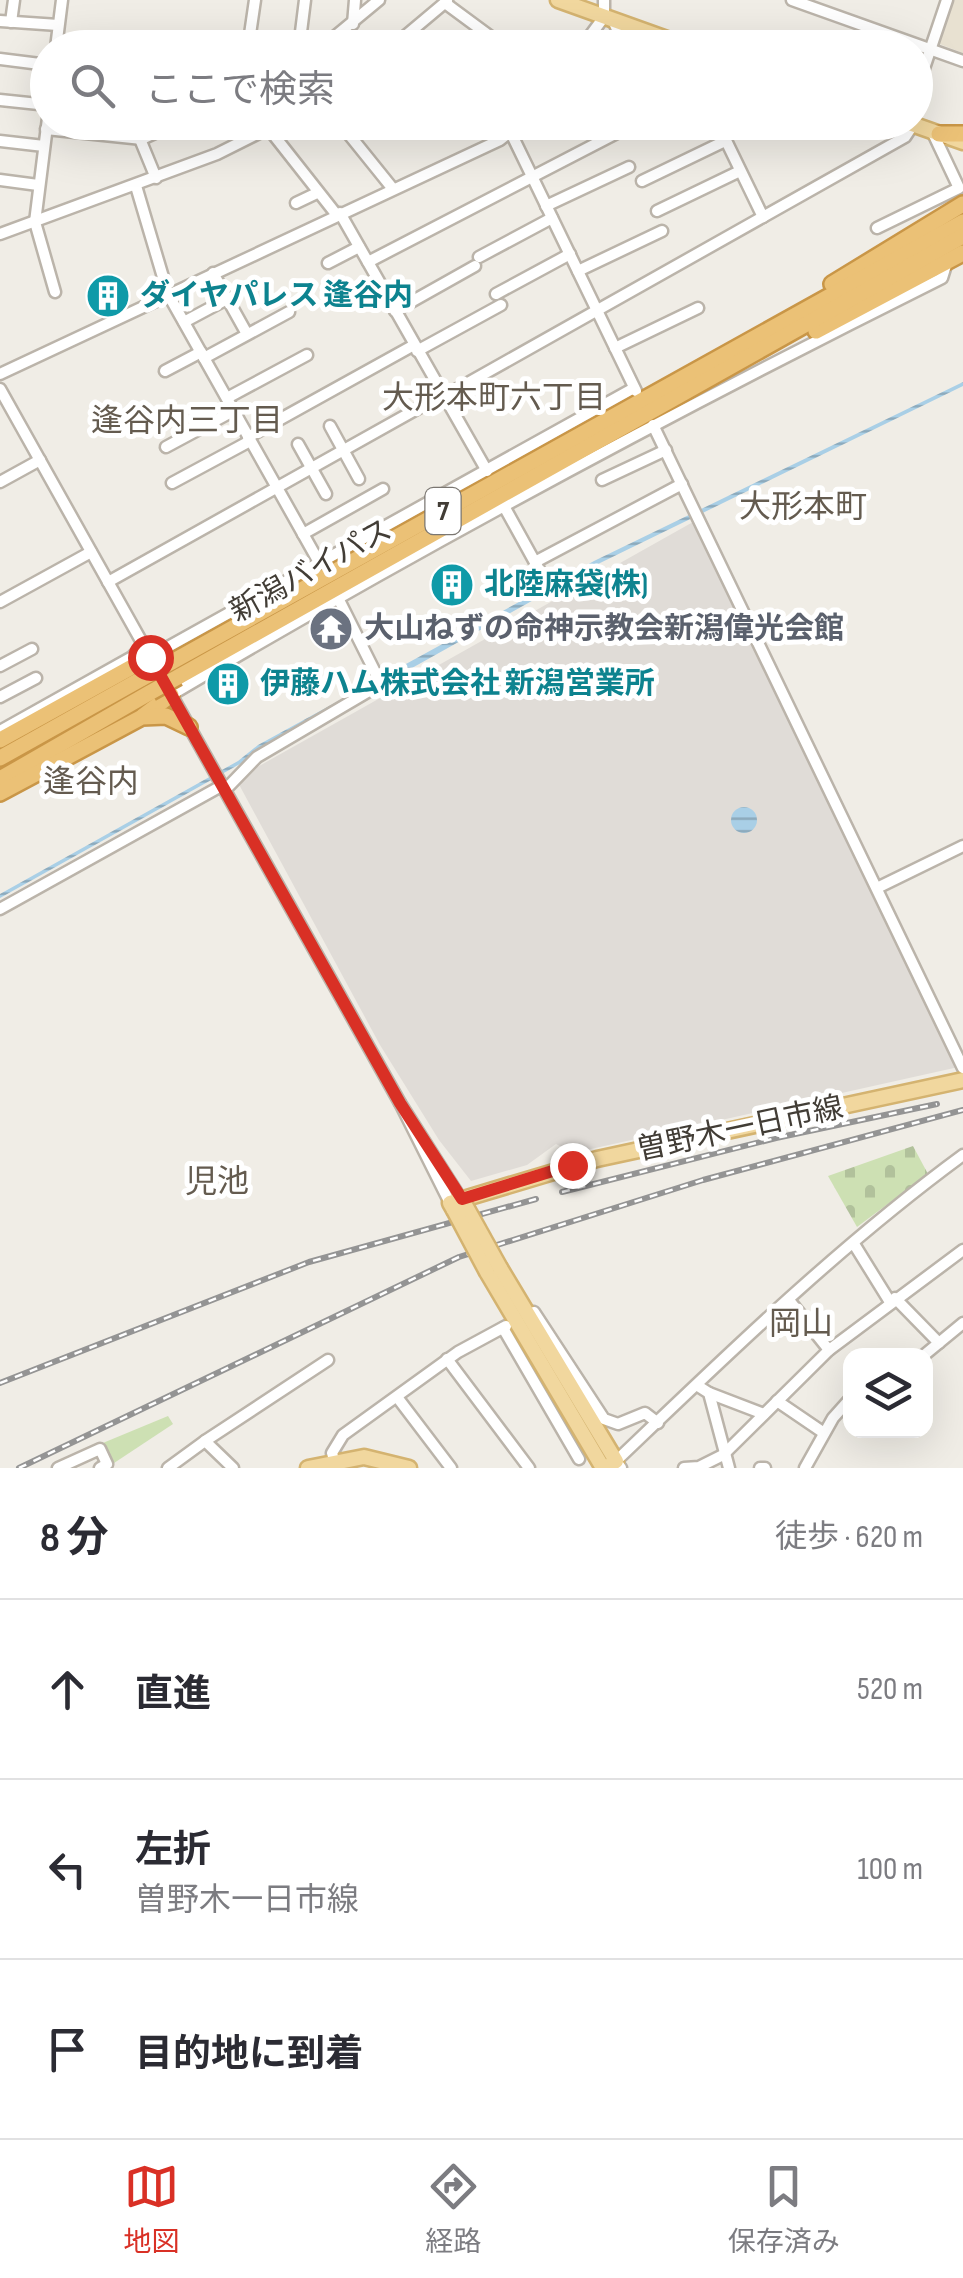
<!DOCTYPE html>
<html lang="ja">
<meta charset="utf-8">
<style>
:root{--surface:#fff;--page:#f7f7f7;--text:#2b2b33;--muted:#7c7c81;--line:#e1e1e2;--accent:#d93025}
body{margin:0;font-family:"Sofia Sans Condensed","Noto Sans JP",sans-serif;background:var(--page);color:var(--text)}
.controls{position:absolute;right:30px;bottom:30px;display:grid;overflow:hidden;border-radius:20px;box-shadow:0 10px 40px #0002}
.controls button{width:90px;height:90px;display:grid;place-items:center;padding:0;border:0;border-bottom:2px solid var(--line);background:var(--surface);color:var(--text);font:50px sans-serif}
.stop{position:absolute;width:30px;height:30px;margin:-22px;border:8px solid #d93025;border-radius:50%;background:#fff}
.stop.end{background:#d93025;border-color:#fff;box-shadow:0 2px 10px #0008}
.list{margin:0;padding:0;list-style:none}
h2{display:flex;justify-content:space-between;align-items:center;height:130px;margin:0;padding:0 40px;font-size:42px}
h2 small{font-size:32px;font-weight:400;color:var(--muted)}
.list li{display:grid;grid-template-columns:65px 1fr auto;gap:30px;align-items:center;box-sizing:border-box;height:180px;padding:0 40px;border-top:2px solid var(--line)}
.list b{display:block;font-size:38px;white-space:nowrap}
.list p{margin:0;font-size:32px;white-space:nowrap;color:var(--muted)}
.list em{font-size:32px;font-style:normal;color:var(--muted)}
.icon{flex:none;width:55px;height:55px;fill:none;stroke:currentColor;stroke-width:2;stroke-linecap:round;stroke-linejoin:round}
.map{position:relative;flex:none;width:963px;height:1468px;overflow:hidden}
.search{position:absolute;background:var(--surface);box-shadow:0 10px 40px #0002;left:30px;right:30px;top:30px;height:110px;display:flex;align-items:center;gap:25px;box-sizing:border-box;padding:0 35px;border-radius:55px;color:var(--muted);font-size:38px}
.sheet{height:670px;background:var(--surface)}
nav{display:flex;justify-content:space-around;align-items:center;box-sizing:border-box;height:140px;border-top:2px solid var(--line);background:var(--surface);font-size:28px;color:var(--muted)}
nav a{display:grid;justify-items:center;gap:5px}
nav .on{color:var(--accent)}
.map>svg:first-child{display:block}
.industrial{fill:#e0dcd7}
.education{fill:#e8e1d1}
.green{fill:#cde0b3}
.cemetery{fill:url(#cemetery-stones)}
.water{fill:url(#water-rules)}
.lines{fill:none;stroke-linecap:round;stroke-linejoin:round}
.minor-casing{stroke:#bbb4aa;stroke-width:15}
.major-casing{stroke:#d4b370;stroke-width:19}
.highway-casing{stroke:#c99647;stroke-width:20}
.minor{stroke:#fff;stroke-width:10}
.major{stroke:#f1d79e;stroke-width:14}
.highway{stroke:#ebc176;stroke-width:15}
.rail-casing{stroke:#949494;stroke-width:6}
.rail{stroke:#fff;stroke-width:2.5;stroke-dasharray:8;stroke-linecap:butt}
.major-bridge-casing{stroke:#d4b370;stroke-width:19;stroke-linecap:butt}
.highway-bridge-casing{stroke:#c99647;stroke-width:20;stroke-linecap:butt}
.major-bridge{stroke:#f1d79e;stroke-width:14}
.highway-bridge{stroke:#ebc176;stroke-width:15}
.route{stroke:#d93025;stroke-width:12}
.labels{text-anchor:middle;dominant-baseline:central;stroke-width:10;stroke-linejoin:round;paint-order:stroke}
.shield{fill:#fff;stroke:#7b7772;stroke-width:2.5}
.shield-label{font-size:28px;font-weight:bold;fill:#423d36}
.culture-label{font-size:30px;font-weight:bold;fill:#0d838f;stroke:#fff;text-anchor:start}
.street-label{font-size:30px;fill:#423d36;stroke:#fff}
.worship-label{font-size:30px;font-weight:bold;fill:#5b616d;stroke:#fff;text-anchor:start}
.neighbourhood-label{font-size:32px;fill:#645b4f;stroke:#fff}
</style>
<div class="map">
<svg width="963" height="1468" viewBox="0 0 963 1468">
<defs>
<pattern id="cemetery-stones" width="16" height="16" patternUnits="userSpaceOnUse" patternTransform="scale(2.5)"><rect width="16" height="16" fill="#cde0b3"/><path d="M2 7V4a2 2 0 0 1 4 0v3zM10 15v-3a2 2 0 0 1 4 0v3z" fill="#b1c19b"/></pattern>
<pattern id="water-rules" width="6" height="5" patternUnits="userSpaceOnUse" patternTransform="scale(2.5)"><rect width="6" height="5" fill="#a9cfe6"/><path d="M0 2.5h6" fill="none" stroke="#8ba9bb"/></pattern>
</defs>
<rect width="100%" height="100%" fill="#f0ede6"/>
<path class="industrial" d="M693,522L963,1066L573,1153L556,1144L527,1165L471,1181L439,1140L380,1045L236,779Z"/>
<path class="education" d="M953,0H963V53L937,43Z"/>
<path class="green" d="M168,1416L173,1424L108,1467L98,1445Z"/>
<path class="cemetery" d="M913,1146L928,1174L857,1227L828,1176Z"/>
<g class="water">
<path d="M963,382V386L598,564L0,898V894L238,761L258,745L594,561Z"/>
<circle cx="744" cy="820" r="13"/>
</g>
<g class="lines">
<defs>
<g id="minor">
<path d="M792,0L963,61"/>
<path d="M445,3L506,48"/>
<path d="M613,20L625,48"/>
<path d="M0,21L58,25"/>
<path d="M11,22L14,0"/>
<path d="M353,24L355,0"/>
<path d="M56,48L62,0"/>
<path d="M248,48L255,0"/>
<path d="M299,48L305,0"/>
<path d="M321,48L379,0"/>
<path d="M391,48L447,1"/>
<path d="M581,48L604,17V0"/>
<path d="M0,59L48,65"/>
<path d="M916,92L947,0"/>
<path d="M0,100L48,105"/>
<path d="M48,118L35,222L55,292"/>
<path d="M142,122L140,139L156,178"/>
<path d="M339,122L393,189"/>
<path d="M717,122L763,217"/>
<path d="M46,129L142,139L179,122"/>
<path d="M269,129L336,214"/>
<path d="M511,133L636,391"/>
<path d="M0,141L44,146"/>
<path d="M0,180L38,185"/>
<path d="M642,181L725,141"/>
<path d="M136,186L168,294L320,564"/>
<path d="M296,203L317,193"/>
<path d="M546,206L629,167"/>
<path d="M657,211L740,171"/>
<path d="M340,213L487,471"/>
<path d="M877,228L959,188L932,131"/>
<path d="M0,234L217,154L281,122"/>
<path d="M479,257L552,218"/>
<path d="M368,262L638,122"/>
<path d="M328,263L359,247"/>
<path d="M578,271L662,231"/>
<path d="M213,273L247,334"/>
<path d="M496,294L570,254"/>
<path d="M395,311L475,266"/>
<path d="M184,322L227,299"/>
<path d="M615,348L698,308"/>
<path d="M417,351L501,305"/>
<path d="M204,358L289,312"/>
<path d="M165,371L201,352"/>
<path d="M0,374L500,140L522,122"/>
<path d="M0,389L400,1103"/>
<path d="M443,397L905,137L913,125"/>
<path d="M227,398L307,355"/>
<path d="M653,425L963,1068"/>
<path d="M330,426L359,479"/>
<path d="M248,437L414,345"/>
<path d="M298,444L326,494"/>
<path d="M166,447L233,411"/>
<path d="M602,480L666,450"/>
<path d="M0,482L40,460"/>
<path d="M172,483L250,441"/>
<path d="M505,508L547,584"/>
<path d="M303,534L383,489"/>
<path d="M535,562L682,484"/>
<path d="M108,582L442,395"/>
<path d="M0,602L91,552"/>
<path d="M150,657L634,388"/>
<path d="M0,666L32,649"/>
<path d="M171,695C423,546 681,408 942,278L947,262"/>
<path d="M0,697L36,678"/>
<path d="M0,731L132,657L143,645"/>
<path d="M225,790L257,757L381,684L338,598"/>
<path d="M879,887L963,846"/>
<path d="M0,909L223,785"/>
<path d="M450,1203L400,1103L461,1199"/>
<path d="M854,1244L890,1302"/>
<path d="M895,1298L939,1343"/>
<path d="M789,1300L829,1350"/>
<path d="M534,1312L604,1419L618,1424L645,1413L658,1423"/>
<path d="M503,1328L579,1459"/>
<path d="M923,1356L963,1323"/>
<path d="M447,1359L529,1468"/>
<path d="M698,1386L709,1393L729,1468"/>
<path d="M709,1393L764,1414"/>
<path d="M397,1397L451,1468"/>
<path d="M777,1401L824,1433"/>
<path d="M205,1441L328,1360"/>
<path d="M334,1460L332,1453L343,1435L458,1352L506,1326"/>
<path d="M58,1468L100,1449L107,1464L100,1468"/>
<path d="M168,1468L205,1441L233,1468"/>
<path d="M621,1468L616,1461C727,1355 839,1246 963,1155"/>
<path d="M684,1468L699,1467L723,1455L829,1350L963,1250"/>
<path d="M760,1468H765"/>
<path d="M805,1468L833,1418L850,1399"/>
</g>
<g id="major">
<path d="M558,0L692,48"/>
<path d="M906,122L963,142"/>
<path d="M454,1210L450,1203L597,1159L963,1080"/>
<path d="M500,1268L616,1461L606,1468"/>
<path d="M487,1272L603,1468"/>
<path d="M308,1468L364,1457L409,1468"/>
</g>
<g id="highway">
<path d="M939,134H963"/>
<path d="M832,284L963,204"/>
<path d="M816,331L963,253"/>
<path d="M170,663L963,222"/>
<path d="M178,677L963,236"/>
<path d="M143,716L171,695"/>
<path d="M0,740L150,657"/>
<path d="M0,758L143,678"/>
<path d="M0,779L151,692"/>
<path d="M0,793L142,717L166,716L189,727"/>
</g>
</defs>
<use href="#minor" class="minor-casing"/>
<use href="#major" class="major-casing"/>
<use href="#highway" class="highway-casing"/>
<use href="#minor" class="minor"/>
<use href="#major" class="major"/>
<use href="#highway" class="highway"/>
<defs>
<g id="rail">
<path d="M562,1192L776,1138L937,1104"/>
<path d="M0,1383L309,1262L536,1199"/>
<path d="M19,1468L459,1257L703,1180L963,1110"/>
</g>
</defs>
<use href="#rail" class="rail-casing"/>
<use href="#rail" class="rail"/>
<defs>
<g id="major-bridge">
<path d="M465,1205L500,1268"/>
<path d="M454,1210L487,1272"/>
</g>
<g id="highway-bridge">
<path d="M143,678L170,663"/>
<path d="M151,692L178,677"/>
</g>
</defs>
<use href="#major-bridge" class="major-bridge-casing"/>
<use href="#highway-bridge" class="highway-bridge-casing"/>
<use href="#major-bridge" class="major-bridge"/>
<use href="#highway-bridge" class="highway-bridge"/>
</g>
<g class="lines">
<path class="route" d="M150,657L400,1103L462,1199L572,1165"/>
</g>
<defs>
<symbol id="building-disc" viewBox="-11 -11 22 22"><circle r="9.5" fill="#0f9aa8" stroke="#fff"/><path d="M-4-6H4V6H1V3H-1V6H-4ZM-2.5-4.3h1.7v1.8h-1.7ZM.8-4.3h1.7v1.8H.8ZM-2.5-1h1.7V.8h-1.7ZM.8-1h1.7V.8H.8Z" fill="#fff"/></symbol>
<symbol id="temple-disc" viewBox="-11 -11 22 22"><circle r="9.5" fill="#6b7280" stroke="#fff"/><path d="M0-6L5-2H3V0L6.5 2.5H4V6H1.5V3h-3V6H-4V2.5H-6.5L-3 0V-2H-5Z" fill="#fff"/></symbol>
</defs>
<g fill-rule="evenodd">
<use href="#building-disc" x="83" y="271" width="50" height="50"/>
<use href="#building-disc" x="427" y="560" width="50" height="50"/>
<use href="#temple-disc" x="306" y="604" width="50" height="50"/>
<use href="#building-disc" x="203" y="659" width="50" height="50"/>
</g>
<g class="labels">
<rect class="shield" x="425.5" y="488" width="35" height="46" rx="8"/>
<g class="shield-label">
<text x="443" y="511">7</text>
</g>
<g class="culture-label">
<text x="140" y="296">ダイヤパレス 逢谷内</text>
<text x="484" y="585">北陸麻袋(株)</text>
<text x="260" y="684">伊藤ハム株式会社 新潟営業所</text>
</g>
<g class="street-label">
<text transform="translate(311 571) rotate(-29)">新潟バイパス</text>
<text transform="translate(740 1129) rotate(-12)">曽野木一日市線</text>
</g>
<g class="worship-label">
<text x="364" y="629">大山ねずの命神示教会新潟偉光会館</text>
</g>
<g class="neighbourhood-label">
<text x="494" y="398">大形本町六丁目</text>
<text x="187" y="421">逢谷内三丁目</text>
<text x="803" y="507">大形本町</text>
<text x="91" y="782">逢谷内</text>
<text x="217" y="1182">児池</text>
<text x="801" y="1324">岡山</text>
</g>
</g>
</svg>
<div class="controls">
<button><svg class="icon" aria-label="layers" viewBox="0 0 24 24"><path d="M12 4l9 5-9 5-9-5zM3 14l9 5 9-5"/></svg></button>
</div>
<div class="stop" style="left:150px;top:657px"></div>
<div class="stop end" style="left:572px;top:1165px"></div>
<div class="search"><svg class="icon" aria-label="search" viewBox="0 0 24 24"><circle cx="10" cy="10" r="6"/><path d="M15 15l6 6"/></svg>ここで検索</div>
</div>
<section class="sheet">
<h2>8 分<small>徒歩 · 620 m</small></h2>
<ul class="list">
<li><svg class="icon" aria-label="ahead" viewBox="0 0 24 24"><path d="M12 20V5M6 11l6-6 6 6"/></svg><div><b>直進</b></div><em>520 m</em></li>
<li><svg class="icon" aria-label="left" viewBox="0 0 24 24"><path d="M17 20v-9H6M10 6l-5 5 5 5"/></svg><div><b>左折</b><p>曽野木一日市線</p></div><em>100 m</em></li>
<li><svg class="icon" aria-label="arrive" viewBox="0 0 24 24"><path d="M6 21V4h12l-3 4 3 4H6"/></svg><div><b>目的地に到着</b></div></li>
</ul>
</section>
<nav>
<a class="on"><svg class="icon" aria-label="map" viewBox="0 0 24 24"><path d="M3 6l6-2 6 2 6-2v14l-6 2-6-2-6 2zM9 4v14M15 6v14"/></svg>地図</a>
<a><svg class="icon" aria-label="directions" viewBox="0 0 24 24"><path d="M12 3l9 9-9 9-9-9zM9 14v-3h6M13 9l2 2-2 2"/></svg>経路</a>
<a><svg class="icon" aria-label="saved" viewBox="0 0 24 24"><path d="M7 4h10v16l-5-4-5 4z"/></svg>保存済み</a>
</nav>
